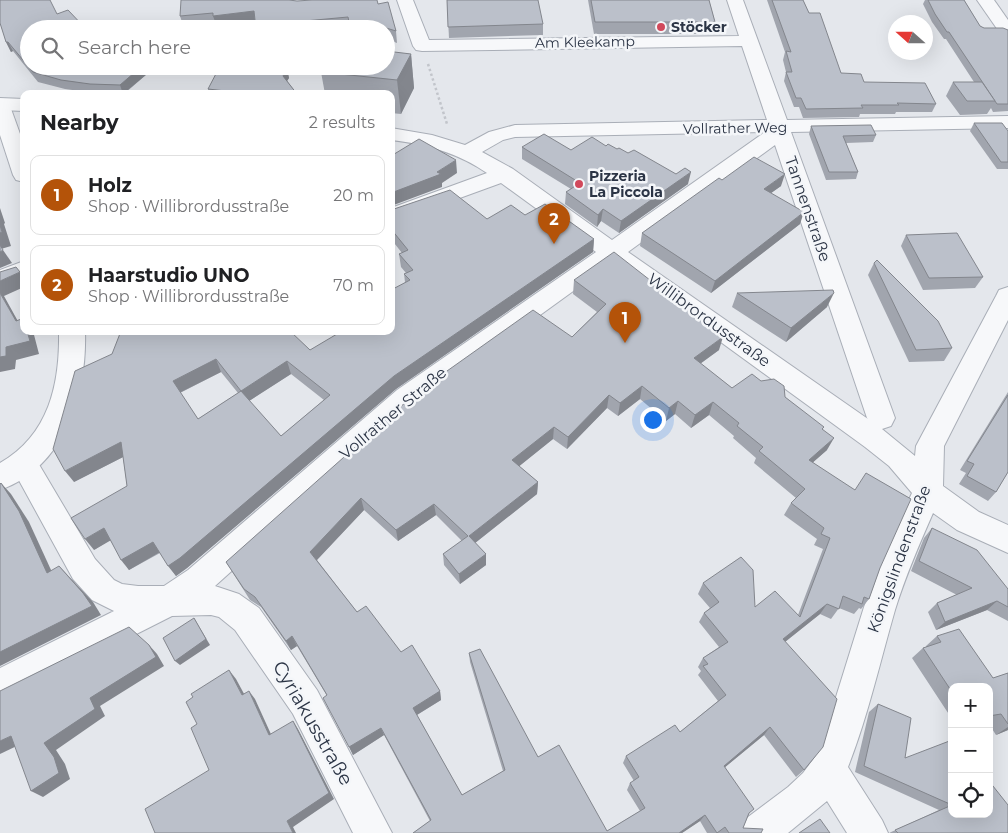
<!DOCTYPE html>
<meta charset="utf-8">
<style>
:root{--surface:#fff;--page:#f6f6f6;--text:#202124;--muted:#757577;--line:#e0e0e0;--accent:#b45309}
body{margin:0;font-family:Montserrat,sans-serif;background:var(--page);color:var(--text)}
.controls{position:absolute;right:15px;bottom:15px;display:grid;overflow:hidden;border-radius:10px;box-shadow:0 5px 20px #0002}
.controls button{width:45px;height:45px;display:grid;place-items:center;padding:0;border:0;border-bottom:1px solid var(--line);background:var(--surface);color:var(--text);font:25px sans-serif}
.compass{position:absolute;left:888px;top:15px;width:45px;height:45px;border-radius:50%;background:var(--surface);box-shadow:0 5px 20px #0002;rotate:291deg}
.you{position:absolute;left:652px;top:419px;width:18px;height:18px;margin:-12px;border:4px solid #fff;border-radius:50%;background:#1a73e8;box-shadow:0 0 0 8px #1a73e833}
.badge{display:grid;place-items:center;width:32px;height:32px;border-radius:50%;background:var(--accent);color:#fff;font-size:16px;font-weight:700}
.pin{position:absolute;translate:-50% -41px;filter:drop-shadow(0 1px 2px #0008)}
.pin::after{content:'';position:absolute;top:26px;width:18px;height:15px;background:inherit;clip-path:polygon(0 0,100% 0,50% 100%)}
.list{margin:0;padding:0;list-style:none}
h2{display:flex;justify-content:space-between;align-items:center;height:65px;margin:0;padding:0 20px;font-size:21px}
h2 small{font-size:16px;font-weight:400;color:var(--muted)}
.list li{display:grid;grid-template-columns:32px 1fr auto;gap:15px;align-items:center;box-sizing:border-box;height:80px;margin:0 10px 10px;padding:0 10px;border:1px solid var(--line);border-radius:10px}
.list b{display:block;font-size:19px;white-space:nowrap}
.list p{margin:0;font-size:16px;white-space:nowrap;color:var(--muted)}
.list em{font-size:16px;font-style:normal;color:var(--muted)}
.icon{flex:none;width:28px;height:28px;fill:none;stroke:currentColor;stroke-width:2;stroke-linecap:round;stroke-linejoin:round}
.map{position:relative;flex:none;width:1008px;height:833px;overflow:hidden}
.search{position:absolute;background:var(--surface);box-shadow:0 5px 20px #0002;left:20px;top:20px;width:375px;height:55px;display:flex;align-items:center;gap:12px;box-sizing:border-box;padding:0 18px;border-radius:28px;color:var(--muted);font-size:19px}
.panel{position:absolute;background:var(--surface);box-shadow:0 5px 20px #0002;left:20px;top:90px;width:375px;height:245px;border-radius:10px}
.map>svg:first-child{display:block}
.lines{fill:none;stroke-linecap:round;stroke-linejoin:round}
.minor-casing{stroke:#a9aeb7;stroke-width:2}
.tertiary-casing{stroke:#a9aeb7;stroke-width:2}
.path{stroke:#c2c5cb;stroke-width:2.5;stroke-dasharray:2.5 2.5;stroke-linecap:butt}
.minor{fill:#f7f8fa;fill-rule:evenodd}
.tertiary{fill:#f7f8fa;fill-rule:evenodd}
.wall{fill:#a1a5ae;fill-rule:evenodd}
.shaded-wall{fill:#83868d}
.building{fill:#bbc0ca;stroke:#83868d;fill-rule:evenodd}
.poi-dot{fill:#d1495b;stroke:#f4f6f9;stroke-width:2}
.labels{text-anchor:middle;dominant-baseline:central;stroke-width:5;stroke-linejoin:round;paint-order:stroke}
.far-poi-label{font-size:14px;font-weight:bold;fill:#2b3445;stroke:#f4f6f9;text-anchor:start}
.far-street-label{font-size:14px;fill:#2b3445;stroke:#f4f6f9}
.street-label{font-size:16px;fill:#2b3445;stroke:#f4f6f9}
.near-street-label{font-size:19px;fill:#2b3445;stroke:#f4f6f9}
</style>
<div class="map">
<svg width="1008" height="833" viewBox="0 0 1008 833">
<rect width="100%" height="100%" fill="#e4e7ec"/>
<g class="lines">
<defs>
<g id="minor">
<path d="M397,0H413L429,40L739,36L727,0H743L787,120L1008,116V128L791,132L895,418L891,426L882,429L915,456L916,446L996,296L999,290L1008,287V320L944,446L943,486L979,512L1008,525V553L957,530L933,513C919,545 905,577 895,610C880,662 868,716 848,767L882,820L888,833H847L827,801L788,833H738L744,820L788,787L803,773L815,757L822,742L864,607L888,545L912,493L889,466L865,447L612,263L417,404L215,586L239,594L259,608L317,690L392,833H353L293,714L235,630L219,617L211,615L172,616L0,703V668L114,611L92,600L73,579L10,464L14,456L24,452L34,456L95,559L114,580L122,584L138,586H164L188,570L397,390L596,252L501,183L391,223V208L487,173C458,153 426,144 391,140V128L432,135L465,145L489,132L515,125L767,120L742,46L422,51L416,50L413,46ZM765,132L612,240L513,169L482,152L503,140L515,137ZM775,145L867,418L868,419L628,252Z"/>
<path d="M977,0H994L1008,20V37L1002,36Z"/>
<path d="M0,98L24,99V111L0,110Z"/>
<path d="M24,261V278L0,287V270Z"/>
</g>
<g id="tertiary">
<path d="M0,100L7,102L10,106L24,145V182L16,180L13,175L0,135Z"/>
<path d="M59,331H85C87,394 65,467 0,490V463C49,435 60,384 59,331Z"/>
</g>
</defs>
<use href="#minor" class="minor-casing"/>
<use href="#tertiary" class="tertiary-casing"/>
<path class="path" d="M428,64L447,124"/>
<use href="#minor" class="minor"/>
<use href="#tertiary" class="tertiary"/>
</g>
<g class="wall">
<path d="M447,0L543,24V35L449,38Z"/>
<path d="M588,0H709L715,22L713,34H594Z"/>
<path d="M767,0H803L809,13L841,73L864,82L936,104L932,112H896L895,114H860L859,117L803,118L799,107H794L784,81L786,72L783,60L785,52Z"/>
<path d="M925,0H964L980,26L984,28L1008,30V111L993,112L991,108L987,114L960,115L946,96L953,82H974L946,39H944L932,22L923,4Z"/>
<path d="M297,1L378,4L396,31L397,43L386,39V29H256L255,23L217,27L216,25L184,28L180,16Z"/>
<path d="M0,23L29,66H152L147,74L124,94L94,93L65,89L38,82L13,51L11,52L6,42Z"/>
<path d="M411,54L414,88L401,114L391,113V94H325L321,72Z"/>
<path d="M287,69L289,78L287,81L297,94H210L208,89Z"/>
<path d="M974,123L1008,131V169H997L970,131Z"/>
<path d="M811,126L876,135L873,142L846,143L858,172L856,179L826,180L809,134Z"/>
<path d="M606,146L628,153L688,184L619,233L601,221L597,227L565,204L566,192L571,189L522,159V147L571,150Z"/>
<path d="M722,180L781,186L771,193L800,224L711,293L640,246L642,233Z"/>
<path d="M391,210L487,219L525,215L594,239L593,252L396,389L187,568L176,576L160,553L129,570L110,540L94,550L127,486L123,457L74,482L112,354L310,350L391,331L405,282L404,274L406,273L401,267L399,254L402,253L391,239ZM221,372L238,393L198,419L180,393ZM291,374L324,400L281,436L249,401Z"/>
<path d="M906,235L983,277L975,288L923,290L901,246Z"/>
<path d="M874,263L952,348L944,361L909,362L868,275Z"/>
<path d="M574,280L719,350L700,364L732,388L761,381L785,397L823,429L827,450L813,462L880,568L869,599L861,609L859,608L854,614L839,608L831,619L820,614L785,642L804,770L796,777L764,735L725,767L749,814L743,828L761,833H707L700,821L682,833H413L430,821L384,735L353,755L327,696L297,646L291,650L261,607L250,600L226,562L572,337L597,312L573,294ZM640,399L666,421L675,414L691,428L709,415L734,436L733,438L756,458L754,463L796,498L791,503L784,515L817,539L814,545L823,549L798,615L755,607L703,583L698,594L710,608L704,613L699,622L719,647L703,658L698,667L701,671L698,675L718,701L680,732L626,756L623,763L634,781L630,783L627,790L640,811L607,831L538,757L469,653L470,662L503,771L462,795L417,715L441,700L440,691L401,652L357,612L317,560L364,510L398,541L436,515L462,541L443,554L444,565L460,584L486,565V554L475,543L537,494L538,482L519,466L553,439L567,449L607,408L618,416Z"/>
<path d="M737,293L827,307L786,342L732,307Z"/>
<path d="M1008,392V472L996,492L988,501L959,484L966,473L960,470Z"/>
<path d="M932,528L1008,589V621L987,610L936,630L928,612L937,603L957,595L911,571L924,538Z"/>
<path d="M937,636L993,678L1008,673V730L996,735L989,724V687H952V719L912,658L923,648L926,647V646Z"/>
<path d="M878,704L905,758L1008,833H889L939,810L855,772L869,712Z"/>
</g>
<g class="shaded-wall">
<path d="M254,11L257,23L217,27L213,16Z"/>
<path d="M283,23L284,29H278Z"/>
<path d="M373,24L374,29H350V27Z"/>
<path d="M6,42H8L13,51L11,52Z"/>
<path d="M411,54L414,88L401,114L397,80Z"/>
<path d="M142,66H152L147,74L123,94L120,85Z"/>
<path d="M287,69L289,78L285,84L283,76Z"/>
<path d="M456,160L457,173L442,183V187L391,206V193L437,172Z"/>
<path d="M691,172L688,184L619,233L621,221Z"/>
<path d="M785,174L781,186L760,201L764,189Z"/>
<path d="M0,208L5,223L4,224L11,246L1,249L0,247Z"/>
<path d="M603,209L601,221L597,227L598,215Z"/>
<path d="M804,212L800,224L711,293L715,281Z"/>
<path d="M594,239L593,252L396,389L187,568L176,576L168,566L394,376Z"/>
<path d="M3,250L12,263L0,268V252Z"/>
<path d="M20,272L24,279V287L4,296L25,334L16,321L0,293V281Z"/>
<path d="M834,293L827,307L786,342L791,328Z"/>
<path d="M27,331H33L39,354L16,360L15,369L0,372V357L6,347Z"/>
<path d="M723,337L719,350L690,371L694,358Z"/>
<path d="M216,359L221,372L179,393L173,381Z"/>
<path d="M287,361L291,374L246,403L241,391Z"/>
<path d="M642,386L640,399L618,416L620,403Z"/>
<path d="M609,395L607,408L567,449L568,437Z"/>
<path d="M678,401L675,414L666,421L669,408Z"/>
<path d="M713,402L709,415L691,428L695,415Z"/>
<path d="M554,427L553,439L512,472V460Z"/>
<path d="M834,438L827,450L802,472L809,460Z"/>
<path d="M121,442L129,454L74,482L65,471Z"/>
<path d="M538,482L537,494L470,547L469,536Z"/>
<path d="M1,483L11,494L29,522L57,583L47,573Z"/>
<path d="M361,498L364,510L314,563L310,552Z"/>
<path d="M434,504L436,515L398,541L396,530Z"/>
<path d="M104,528L113,539L94,550L85,539Z"/>
<path d="M153,542L160,552L129,570L121,560Z"/>
<path d="M486,554V565L460,584L459,574Z"/>
<path d="M59,566L93,602L101,615L0,666V652Z"/>
<path d="M997,601L987,610L936,630L945,622Z"/>
<path d="M827,604L820,614L776,649L783,639Z"/>
<path d="M194,618L210,645L180,665L175,661Z"/>
<path d="M292,636L297,646L291,650L286,641Z"/>
<path d="M149,645L157,654L164,666L100,706L105,716L56,750L65,764L70,779L43,797L31,791L44,743L90,698Z"/>
<path d="M229,670L236,679L249,703L242,695Z"/>
<path d="M249,691L255,699L275,743L269,735Z"/>
<path d="M440,691L441,700L415,716L413,708Z"/>
<path d="M293,721L298,729L334,799L293,827L296,833H293L287,821Z"/>
<path d="M770,727L764,735L718,773L724,766Z"/>
<path d="M1008,727V730L996,735Z"/>
<path d="M381,728L384,735L353,755L349,747Z"/>
<path d="M11,736L23,743L0,754V741Z"/>
<path d="M705,815L700,821L682,833H679Z"/>
</g>
<g class="building">
<path d="M0,0H50L57,14L68,10L86,29H29V66H142L120,85L90,84L61,80L33,72L8,42H6L0,23Z"/>
<path d="M181,0H289L297,1L312,0H377L378,4L388,2L396,31L373,24L350,27L348,17L283,23L278,29H256L254,11L213,16V13L180,16Z"/>
<path d="M447,0H538L543,24L448,27Z"/>
<path d="M591,0H709L715,22H595Z"/>
<path d="M772,0H803L809,13H820L841,73L861,74L864,82L925,83L936,104L897,103L899,105H861L863,108L806,109L801,98H796L786,72H792L786,51L791,52Z"/>
<path d="M928,0H964L980,26L984,28H1003L1008,30V104H997L949,32H947L935,14Z"/>
<path d="M105,23L112,29H88Z"/>
<path d="M386,51L411,54L397,80L321,72L330,66H386Z"/>
<path d="M233,66H259L287,69L283,76L297,94H252L208,89L219,68H229Z"/>
<path d="M953,82H982L995,101H967Z"/>
<path d="M974,123H1002L1008,131V162H1001Z"/>
<path d="M871,125L876,135L843,136L858,172H829L811,126Z"/>
<path d="M544,134L571,150L592,137L606,146L608,144L617,149L619,148L628,153L634,150L676,174L685,168L691,172L621,221L603,209L598,215L566,192L580,183L522,147Z"/>
<path d="M419,139L456,160L437,172L441,174L391,193V156Z"/>
<path d="M754,157L785,174L764,189L804,212L715,281L642,233L719,178L722,180Z"/>
<path d="M450,190L487,219L511,205L525,215L545,204L594,239L394,376L180,558L168,566L153,542L121,560L104,528L85,539L71,518L127,486L121,442L65,471L53,449L75,371L112,354L121,331H290L310,350L342,331H391V290L410,280L404,274L413,270L399,254L408,250L391,229V222L395,221L391,217V210ZM216,359L241,391L198,419L173,381ZM287,361L330,395L281,436L241,391Z"/>
<path d="M0,225L2,232L0,233Z"/>
<path d="M957,233L983,277L929,278L906,235Z"/>
<path d="M0,245L3,250L0,252Z"/>
<path d="M614,252L723,337L694,358L732,388L752,374L761,381L774,379L784,386L785,397L824,427L822,429L834,438L809,460L855,490L866,473L911,499L880,568L869,599L864,597L862,604L843,596L839,609L827,604L783,639L837,699L823,747L804,770L770,727L724,766L754,809L749,813L743,828L763,829L761,833H729L725,827L717,833L705,815L679,833H413L431,820L381,728L349,747L323,698L327,695L292,636L286,641L255,597L244,589L226,562L416,393L533,310L572,337L606,304L574,280ZM642,386L669,408L678,401L695,415L713,402L739,423L737,426L763,447L759,451L805,489L791,503L824,528L821,534L830,538L800,617L775,591L755,607L753,570L741,557L703,583L719,602L704,613L728,642L703,658L708,664L703,666L726,695L680,732L675,725L626,756L639,777L630,783L645,808L607,831L559,745L538,757L480,649L469,653L505,770L462,795L413,708L440,691L412,645L401,652L366,606L357,612L310,552L361,498L396,530L434,504L468,536L443,554L459,574L486,554L469,536L538,482L512,460L554,427L568,437L609,395L620,403Z"/>
<path d="M877,260L938,321L952,348L916,350L874,263Z"/>
<path d="M16,267L20,272L0,281V272Z"/>
<path d="M833,290L834,293L791,328L737,293Z"/>
<path d="M0,293L16,321L24,318V331H27L30,341L6,347V356L0,357Z"/>
<path d="M1008,395V472L996,492L967,476L974,464L967,461Z"/>
<path d="M1,483L19,511L47,573L59,566L83,593L92,606L0,652V484Z"/>
<path d="M932,528L977,550L1008,589V607L997,601L945,622L937,603L972,588L919,561Z"/>
<path d="M194,618L206,639L175,661L163,638Z"/>
<path d="M129,627L149,645L156,657L90,698L95,709L44,743L54,757L59,773L31,791L11,736L0,741V691Z"/>
<path d="M959,629L993,678L1008,673V724L1001,714L989,716V687H952V692L923,648L941,642L937,636Z"/>
<path d="M229,670L242,695L249,691L269,735L293,721L329,793L287,821L293,833H155L145,809L209,770L191,728L197,724L186,702L193,697L191,694Z"/>
<path d="M878,704L911,718L905,758L952,740V814H989V781L1008,805V833H898L895,830L952,805L864,766Z"/>
<path d="M820,819L830,833H799Z"/>
</g>
<g class="poi-dot">
<circle cx="661" cy="27" r="5"/>
<circle cx="579" cy="184" r="5"/>
</g>
<g class="labels">
<g class="far-poi-label">
<text x="671" y="27">Stöcker</text>
<text x="589" y="176">Pizzeria<tspan x="589" dy="16">La Piccola</tspan></text>
</g>
<g class="far-street-label">
<text transform="translate(585 42) rotate(-1)">Am Kleekamp</text>
<text transform="translate(735 128) rotate(-1)">Vollrather Weg</text>
</g>
<g class="street-label">
<text transform="translate(808 209) rotate(71)">Tannenstraße</text>
<text transform="translate(709 320) rotate(36)">Willibrordusstraße</text>
<text transform="translate(393 413) rotate(-40)">Vollrather Straße</text>
<text transform="translate(899 559) rotate(-70)">Königslindenstraße</text>
</g>
<g class="near-street-label">
<text transform="translate(313 723) rotate(60)">Cyriakusstraße</text>
</g>
</g>
</svg>
<div class="controls">
<button>+</button>
<button>−</button>
<button><svg class="icon" aria-label="locate" viewBox="0 0 24 24"><circle cx="12" cy="12" r="6"/><path d="M12 2v4M12 18v4M2 12h4M18 12h4"/></svg></button>
</div>
<svg class="compass" viewBox="-18 -18 36 36"><path d="M0-13l5 13h-10z" fill="#e53935"/><path d="M0 13l5-13h-10z" fill="#757577"/></svg>
<div class="you"></div>
<div class="pin badge" style="left:625px;top:343px">1</div>
<div class="pin badge" style="left:554px;top:244px">2</div>
<div class="search"><svg class="icon" aria-label="search" viewBox="0 0 24 24"><circle cx="10" cy="10" r="6"/><path d="M15 15l6 6"/></svg>Search here</div>
<section class="panel">
<h2>Nearby<small>2 results</small></h2>
<ul class="list">
<li><span class="badge">1</span><div><b>Holz</b><p>Shop · Willibrordusstraße</p></div><em>20 m</em></li>
<li><span class="badge">2</span><div><b>Haarstudio UNO</b><p>Shop · Willibrordusstraße</p></div><em>70 m</em></li>
</ul>
</section>
</div>
